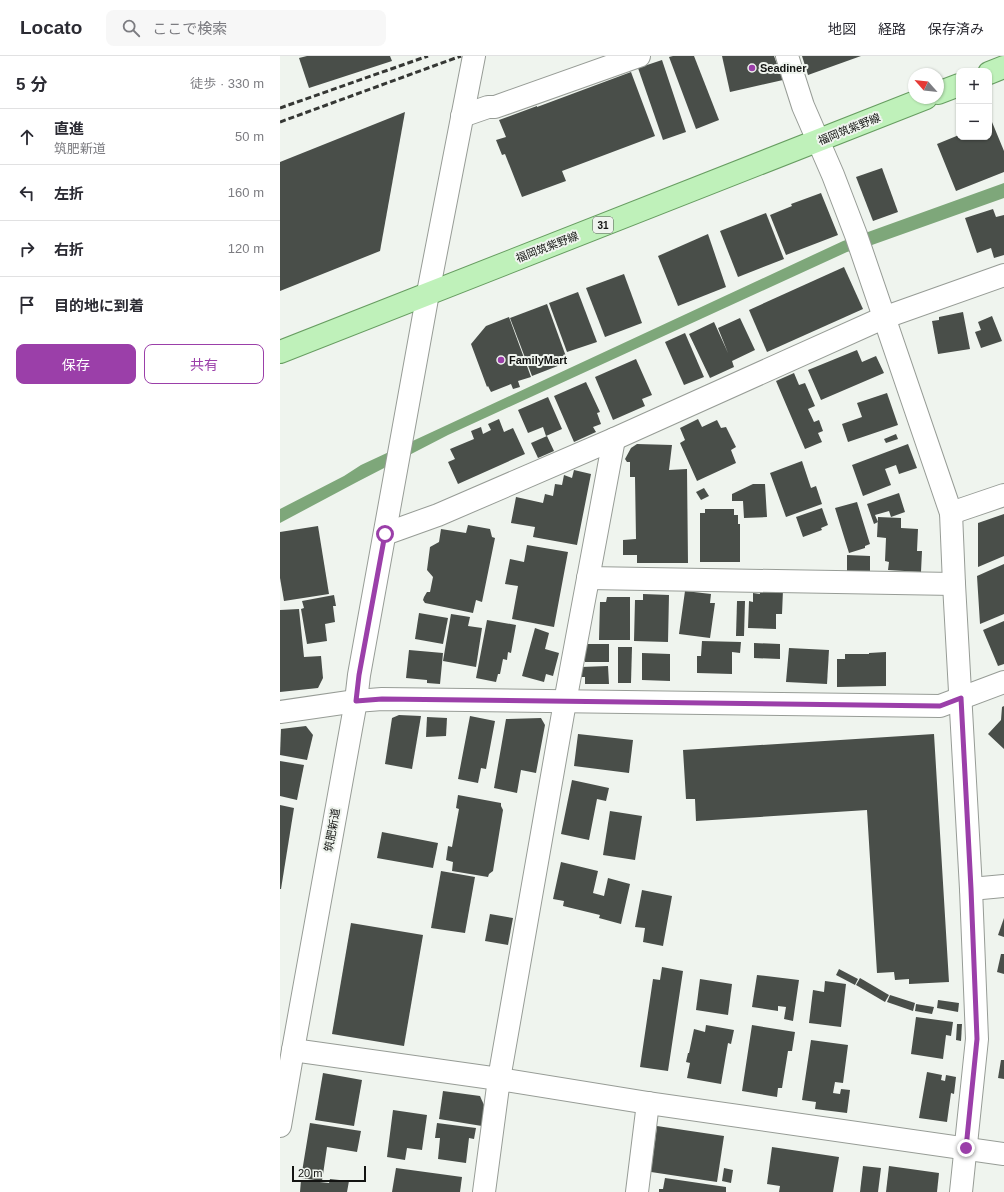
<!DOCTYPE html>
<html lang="ja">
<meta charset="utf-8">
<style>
:root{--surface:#fff;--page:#f7f7f7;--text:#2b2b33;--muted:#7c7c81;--line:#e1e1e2;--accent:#9b3fa9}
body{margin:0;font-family:Arial,"Noto Sans JP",sans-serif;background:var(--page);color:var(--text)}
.controls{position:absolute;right:12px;top:12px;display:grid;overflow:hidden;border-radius:8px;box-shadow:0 1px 3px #0004}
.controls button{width:36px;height:36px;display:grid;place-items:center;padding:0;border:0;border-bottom:1px solid var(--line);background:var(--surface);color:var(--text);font:20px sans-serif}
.compass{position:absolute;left:628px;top:12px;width:36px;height:36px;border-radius:50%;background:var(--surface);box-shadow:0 1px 3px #0004;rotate:297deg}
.scale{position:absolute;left:12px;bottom:10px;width:74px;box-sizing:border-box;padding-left:4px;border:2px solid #131412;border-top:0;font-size:11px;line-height:14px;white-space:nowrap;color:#131412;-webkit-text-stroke:3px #eff4ee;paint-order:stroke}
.stop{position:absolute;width:12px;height:12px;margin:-9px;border:3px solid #9b3fa9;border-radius:50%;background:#fff}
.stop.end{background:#9b3fa9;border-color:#fff;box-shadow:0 1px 4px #0008}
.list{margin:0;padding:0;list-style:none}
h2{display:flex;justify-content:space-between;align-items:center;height:52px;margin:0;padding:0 16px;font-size:17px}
h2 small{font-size:13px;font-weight:400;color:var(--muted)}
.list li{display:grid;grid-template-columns:26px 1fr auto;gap:12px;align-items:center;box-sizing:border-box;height:56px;padding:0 16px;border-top:1px solid var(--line)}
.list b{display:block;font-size:15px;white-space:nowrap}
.list p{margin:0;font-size:13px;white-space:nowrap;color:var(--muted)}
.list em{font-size:13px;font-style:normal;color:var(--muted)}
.actions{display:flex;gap:8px;padding:12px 16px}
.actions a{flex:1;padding:9px 0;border:1px solid var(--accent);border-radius:8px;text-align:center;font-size:14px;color:var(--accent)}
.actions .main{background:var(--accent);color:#fff}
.icon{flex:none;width:22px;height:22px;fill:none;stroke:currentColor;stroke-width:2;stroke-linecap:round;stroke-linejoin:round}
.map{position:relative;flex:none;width:724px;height:1136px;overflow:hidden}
header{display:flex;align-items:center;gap:24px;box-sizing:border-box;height:56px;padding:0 20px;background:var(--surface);border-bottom:1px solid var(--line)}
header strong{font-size:19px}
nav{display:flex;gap:22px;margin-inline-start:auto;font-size:14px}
.search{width:280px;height:36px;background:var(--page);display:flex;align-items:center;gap:10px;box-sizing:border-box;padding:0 14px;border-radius:8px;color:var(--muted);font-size:15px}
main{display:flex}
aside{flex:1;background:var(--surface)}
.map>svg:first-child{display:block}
.water{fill:#7ea77a}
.building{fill:#494e49}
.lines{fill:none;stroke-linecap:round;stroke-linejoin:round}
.street-casing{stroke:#979c96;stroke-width:24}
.secondary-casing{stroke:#979c96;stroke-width:24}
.primary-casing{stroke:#679d61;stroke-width:24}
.street{stroke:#fff;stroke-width:22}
.secondary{stroke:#fff;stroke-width:22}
.primary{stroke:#bff1ba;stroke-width:22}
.rail{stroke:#353734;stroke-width:3;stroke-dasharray:6 3;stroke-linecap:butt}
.route{stroke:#9b3fa9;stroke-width:5}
.poi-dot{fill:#9b3fa9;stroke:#eff4ee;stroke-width:1.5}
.labels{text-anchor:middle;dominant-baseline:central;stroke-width:4;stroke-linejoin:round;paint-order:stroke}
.shield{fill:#eff4ee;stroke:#555754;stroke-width:1}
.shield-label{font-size:10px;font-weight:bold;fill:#131412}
.poi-label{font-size:11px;font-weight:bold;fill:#131412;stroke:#eff4ee;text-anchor:start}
.street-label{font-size:11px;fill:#131412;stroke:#eff4ee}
</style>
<header>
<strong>Locato</strong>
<div class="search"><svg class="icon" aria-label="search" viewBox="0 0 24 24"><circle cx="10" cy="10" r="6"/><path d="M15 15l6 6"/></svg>ここで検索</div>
<nav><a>地図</a><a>経路</a><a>保存済み</a></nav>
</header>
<main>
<aside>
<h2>5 分<small>徒歩 · 330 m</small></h2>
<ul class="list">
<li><svg class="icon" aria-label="ahead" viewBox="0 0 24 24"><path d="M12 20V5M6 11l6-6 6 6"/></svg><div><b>直進</b><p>筑肥新道</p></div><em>50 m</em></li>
<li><svg class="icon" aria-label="left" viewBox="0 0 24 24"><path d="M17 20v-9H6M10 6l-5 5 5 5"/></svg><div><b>左折</b></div><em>160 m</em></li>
<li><svg class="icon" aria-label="right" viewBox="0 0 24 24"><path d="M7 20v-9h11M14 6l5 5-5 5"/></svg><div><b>右折</b></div><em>120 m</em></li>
<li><svg class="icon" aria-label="arrive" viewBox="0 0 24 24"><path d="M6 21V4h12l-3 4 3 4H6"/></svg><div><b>目的地に到着</b></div></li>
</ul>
<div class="actions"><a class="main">保存</a><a>共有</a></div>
</aside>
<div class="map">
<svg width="724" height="1136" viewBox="0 0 724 1136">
<rect width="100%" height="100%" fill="#eff4ee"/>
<path class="water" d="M724,127V142L592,189L567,196L168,379L77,426L0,467V453L64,420L81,409L563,185Z"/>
<g class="building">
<path d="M27,0H110L112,5L29,32L19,2Z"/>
<path d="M393,0H414L439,64L416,73L389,1Z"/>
<path d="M442,0H494L503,24L450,36Z"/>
<path d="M522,0H581L528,19Z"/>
<path d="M382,4L406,76L383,84L358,12Z"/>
<path d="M351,16L375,80L282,115L286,125L242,141L225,98L222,99L216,84L226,81L219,64L257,50V51Z"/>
<path d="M125,56L100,195L0,235V106Z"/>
<path d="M712,66L724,95V116L676,135L657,88L679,79V81H709V67Z"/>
<path d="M602,112L618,156L593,165L576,121Z"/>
<path d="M541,137L558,179L506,199L490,159L512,150L511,148Z"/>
<path d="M713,153L716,161L724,159V199L714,202L711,192L697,197L685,162Z"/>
<path d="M486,157L504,203L458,221L440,175Z"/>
<path d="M428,178L446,231L398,250L378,200Z"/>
<path d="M564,211L583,253L487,296L469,254Z"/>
<path d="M344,218L362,267L325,281L306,232Z"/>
<path d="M298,236L317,286L287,296L269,247Z"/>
<path d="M267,248L288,306L252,320L230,262Z"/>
<path d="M683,256L690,293L658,298L652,265L659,264V261Z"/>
<path d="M712,260L722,285L701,292L695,276L701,274L698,266Z"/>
<path d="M229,261L251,321L238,325L240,331L233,333L231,328L211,336L208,330L207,331L191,288L206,270Z"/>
<path d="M460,262L475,294L452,305L454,311L430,322L409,278L434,266L448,297L438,272Z"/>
<path d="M405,277L424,321L404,329L385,286Z"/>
<path d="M577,294L582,306L596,300L604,317L541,344L528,314Z"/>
<path d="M356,303L372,339L362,343L365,350L333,364L315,321Z"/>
<path d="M514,317L519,329L525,327L535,350L528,353L534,366L539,364L543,375L538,377L542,386L525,393L496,325Z"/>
<path d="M306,326L320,356L317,357L321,368L313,371L316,376L294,386L274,340Z"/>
<path d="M607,337L618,369L568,386L562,368L582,361L577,347Z"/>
<path d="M268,341L282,373L266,380L263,371L248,377L238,354Z"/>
<path d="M219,363L224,376L233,372L245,398L178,428L168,406L175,403L170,393L194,383L191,375L201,371L203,378L211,374L208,368Z"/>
<path d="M418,363L422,371L437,364L441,372L446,371L456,391L451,394L456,407L417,425L400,387L405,384L400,372Z"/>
<path d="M616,378L618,383L606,387L604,383Z"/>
<path d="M267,380L274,395L258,402L251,387Z"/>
<path d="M357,388L392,389L389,414L407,413L408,507H357V499H343V484L356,483L355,421H350V406H347L345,403L351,392Z"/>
<path d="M628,388L637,412L619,418L616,409L605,413L611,429L583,440L572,409Z"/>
<path d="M522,405L531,432L536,430L542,448L506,461L490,417Z"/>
<path d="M294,414L311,418L297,489L253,481L255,471L231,467L236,441L263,447L265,438L273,440L275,428L282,429L284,419L292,422Z"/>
<path d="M473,428H485L487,461L464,462L463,445H452V438Z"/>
<path d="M424,432L429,440L421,444L416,436Z"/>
<path d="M619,437L625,456L611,461L609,455L595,459L598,466L594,468L587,448Z"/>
<path d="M577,446L590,488L585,490V492L569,497L555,452Z"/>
<path d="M542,452L548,469L541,472L542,474L523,481L516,461Z"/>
<path d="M425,453H454V459H458V468H460V506H420V457H425Z"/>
<path d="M724,458V500L698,511V467Z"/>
<path d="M598,461L621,462V472L638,473L637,495H642L641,516L608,514L609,506L605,505L606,482L597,481Z"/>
<path d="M188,469L210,473L212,481L215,482L202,546L196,544L193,557L145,547L143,544L144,541L147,536H150L153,521L147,514L150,491L159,486L161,473L186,477Z"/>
<path d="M38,470L49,538L4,545L0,522V476Z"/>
<path d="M247,489L288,496L274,571L232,563L238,530L225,528L230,503L244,506Z"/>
<path d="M567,499L590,500V518H567Z"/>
<path d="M724,508V558L700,568L697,520Z"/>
<path d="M479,534H503L502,558H496V573L468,572L469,545L473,546V537L480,538Z"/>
<path d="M405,535L431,538L430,547H435L430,582L399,578Z"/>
<path d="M363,538L389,539L388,586L354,585L355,544H363Z"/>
<path d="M54,539L56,550H53L55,566L45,568L47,585L27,588L21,553L24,552L22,545Z"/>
<path d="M327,541H350V584H319L320,546H326Z"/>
<path d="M457,545H465L464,580H456Z"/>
<path d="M19,553L24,601L41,600L43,622L38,632L0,636V554Z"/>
<path d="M139,557L168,562L163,588L135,583Z"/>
<path d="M171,558L190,561L188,570L202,572L196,611L163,605Z"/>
<path d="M207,564L236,569L231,597L228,596L227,604L223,603L220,618H218L216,626L196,622Z"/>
<path d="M724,565V608L718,610L703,574Z"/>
<path d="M255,572L269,577L265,593L279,597L273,620L266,618L264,626L242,620Z"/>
<path d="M422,585L461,586L460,597L452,596V618L417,617V600H421Z"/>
<path d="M474,587L500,588V603L474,602Z"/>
<rect x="305" y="588" width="24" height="18"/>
<path d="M338,591H352L351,627H338Z"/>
<path d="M509,592L549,594L547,628L506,626Z"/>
<path d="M129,594L163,597L160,628L147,627V624L126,622Z"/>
<path d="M606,596V630L557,631V603H565V598H589V597Z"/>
<path d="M362,597L390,598V625L362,624Z"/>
<path d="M328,610L329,628H305V621H301V611Z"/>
<path d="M724,650V693L708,678L721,664L722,651Z"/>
<path d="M119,659L141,660L132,713L105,708L112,662Z"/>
<path d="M190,660L215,665L206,713L201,712L198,727L178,723Z"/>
<path d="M147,661L167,662L166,680L146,681Z"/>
<path d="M261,662L265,669L256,717L241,714L237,737L214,732L226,663Z"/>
<path d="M26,670L33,679L27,704L0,699L1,673Z"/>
<path d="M298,678L353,684L349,717L294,710Z"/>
<path d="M654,678L669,926L629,928V923L615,924L614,916L597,917L587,754L416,765L415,743H406L403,694Z"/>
<path d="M0,705L24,709L17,744L0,740Z"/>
<path d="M292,724L329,732L326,745L317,743L309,784L281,778Z"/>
<path d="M178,739L221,747V750L223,754L213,815L209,818L208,821L172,815L173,806L166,804L168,790L172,791L179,753L176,752Z"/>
<path d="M0,749L14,752L1,833H0Z"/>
<path d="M330,755L362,760L355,804L323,799Z"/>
<path d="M102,776L158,787L153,812L97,802Z"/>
<path d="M281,806L318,815L313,837L324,840L328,822L350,828L341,868L319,862L320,859L283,850L284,845L273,843Z"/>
<path d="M161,815L195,821L185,877L151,872Z"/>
<path d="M362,834L392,840L383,890L363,886L365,872L355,871Z"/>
<path d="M210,858L233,862L228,889L205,885Z"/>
<path d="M724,862V881L718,879Z"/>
<path d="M71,867L143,879L124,990L52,978Z"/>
<path d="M721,898H724V918L717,916Z"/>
<path d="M382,911L403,915L388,1015L360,1011L373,923L380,924Z"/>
<path d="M559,913L578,923L575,929L556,919Z"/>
<path d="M477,919L519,924L513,965L504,963L506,951L498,950V955L472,951Z"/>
<path d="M580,922L609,939L605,946L576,929Z"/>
<path d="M420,923L452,928L448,959L416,954Z"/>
<path d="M545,925L566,928L561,971L529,967L533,934L544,936Z"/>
<path d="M610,939L635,947L633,955L607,946Z"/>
<path d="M658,944L679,947L678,956L657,952Z"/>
<path d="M636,948L654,951L652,958L635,955Z"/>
<path d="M636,961L673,966L671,980L666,979L663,1003L631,998Z"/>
<path d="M677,968H682L681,985L676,984Z"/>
<path d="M426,969L454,974L451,988L448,987L441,1028L407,1022L410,1007L406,1006L408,997H409L414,973L425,976Z"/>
<path d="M472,969L515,976L512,995H508L502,1032H498L497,1041L462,1035Z"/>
<path d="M531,984L568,989L563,1027L555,1026L553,1037L560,1038L561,1033L570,1034L567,1057L535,1053L536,1046L522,1044Z"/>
<path d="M721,1004H724V1023L718,1022Z"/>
<path d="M647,1016L662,1019L661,1024L665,1025L666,1019L676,1021L674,1038L671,1037L667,1066L639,1062Z"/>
<path d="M43,1017L82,1024L74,1070L35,1064Z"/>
<path d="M163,1035L200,1040L204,1049L202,1070L159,1063Z"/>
<path d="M113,1054L147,1059L142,1094L127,1092L125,1104L107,1101Z"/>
<path d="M30,1067L81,1075L77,1096L47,1091L42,1125L21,1122Z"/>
<path d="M157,1067L196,1072L194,1083L189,1082L186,1107L158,1103L160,1082H155Z"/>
<path d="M377,1070L444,1080L437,1126L371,1116Z"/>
<path d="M492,1091L559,1101L553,1136H499L500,1130L487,1128Z"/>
<path d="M583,1110L601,1112L598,1136H580Z"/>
<path d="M609,1110L659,1117L657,1136H606Z"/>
<path d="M116,1112L182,1121L180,1136H112Z"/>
<path d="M444,1112L453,1114L451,1127L442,1125Z"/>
<path d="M385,1122L446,1131V1136H379V1133H383Z"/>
<path d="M50,1123L69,1125L67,1136H20L21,1124L49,1127Z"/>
</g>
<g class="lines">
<defs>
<g id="street">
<path d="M507,0L523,50L553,119L576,179L671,457L674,528L691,833L697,983L681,1136"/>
<path d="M182,60L208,51H215L359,0"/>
<path d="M671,457L724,439"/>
<path d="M105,478L158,459L334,383L603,262L724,219"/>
<path d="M308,522L674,528"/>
<path d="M0,656L76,645L102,643L660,650L724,626"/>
<path d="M691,833L724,830"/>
<path d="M204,1136L219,1023L285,646L334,383"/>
<path d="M357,1136L368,1047"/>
</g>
<g id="secondary">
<path d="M13,994L219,1023L368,1047L724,1098"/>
<path d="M0,1070L13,994L76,645L79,619L148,237L194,0"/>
</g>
<g id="primary">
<path d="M709,17L724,11"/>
<path d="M658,37L679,29"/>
<path d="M0,296L646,42"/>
</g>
</defs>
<use href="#street" class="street-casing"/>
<use href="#secondary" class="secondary-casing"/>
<use href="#primary" class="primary-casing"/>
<use href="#street" class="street"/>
<use href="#secondary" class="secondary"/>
<use href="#primary" class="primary"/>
<g class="rail">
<path d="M0,52L148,0"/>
<path d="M0,66L181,0"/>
</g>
</g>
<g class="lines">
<path class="route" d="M105,478L79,619L76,645L102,643L660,650L681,642L691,833L697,983L686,1092"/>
</g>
<g class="poi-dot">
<circle cx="472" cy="12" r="4"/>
<circle cx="221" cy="304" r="4"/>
</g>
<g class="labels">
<rect class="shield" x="313" y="161" width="20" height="16" rx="3"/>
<g class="shield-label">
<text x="323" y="169">31</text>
</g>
<g class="poi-label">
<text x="480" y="12">Seadiner</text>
<text x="229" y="304">FamilyMart</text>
</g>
<g class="street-label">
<text transform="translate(569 73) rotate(-22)">福岡筑紫野線</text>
<text transform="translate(267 191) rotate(-21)">福岡筑紫野線</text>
<text transform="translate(52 774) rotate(-80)">筑肥新道</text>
</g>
</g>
</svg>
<div class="controls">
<button>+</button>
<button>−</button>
</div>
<svg class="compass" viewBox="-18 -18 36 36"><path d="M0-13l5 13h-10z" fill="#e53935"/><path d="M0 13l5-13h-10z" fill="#7c7c81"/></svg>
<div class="scale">20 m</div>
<div class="stop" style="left:105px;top:478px"></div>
<div class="stop end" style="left:686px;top:1092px"></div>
</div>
</main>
